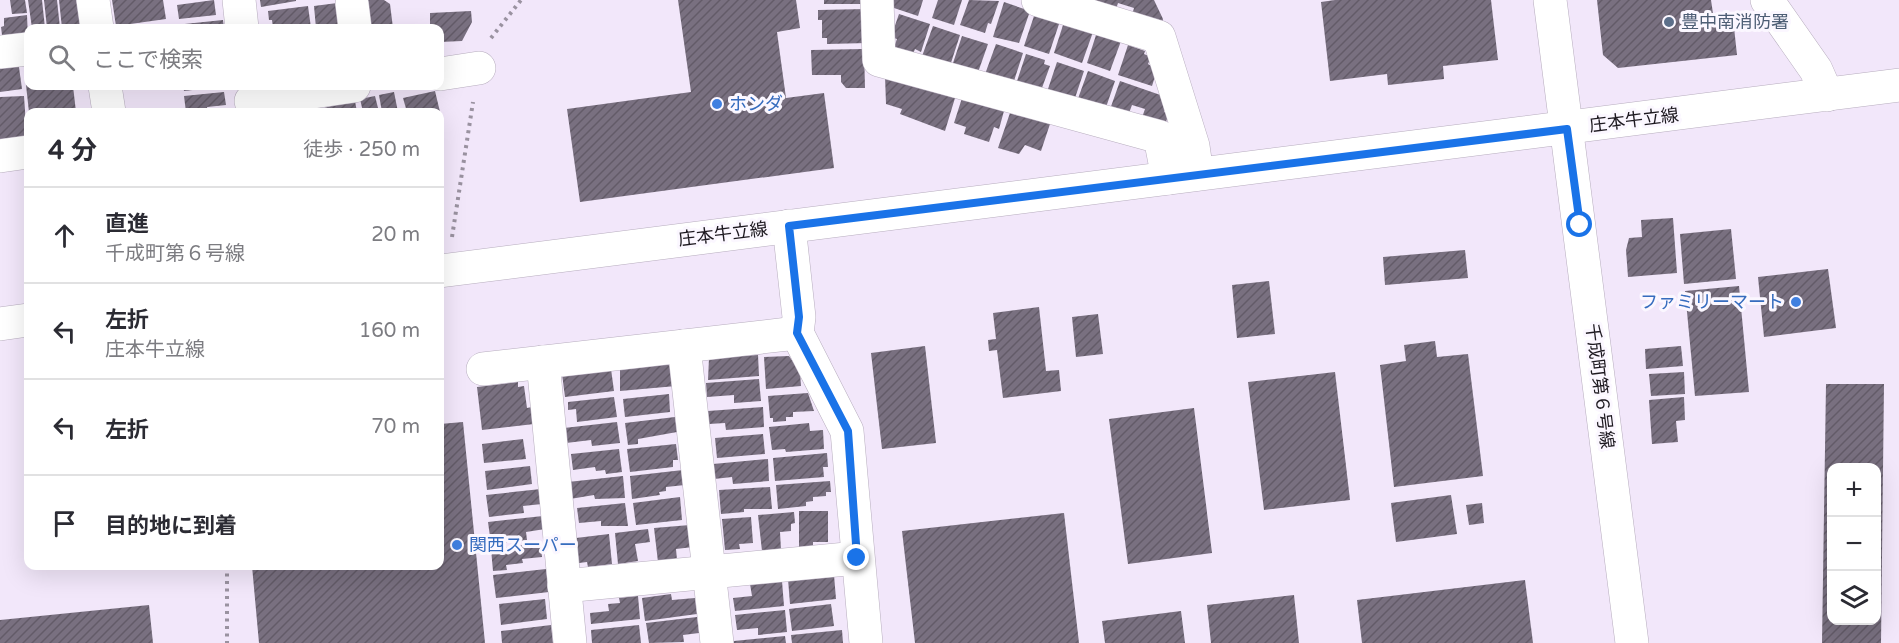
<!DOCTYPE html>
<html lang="ja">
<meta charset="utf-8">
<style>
:root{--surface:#fff;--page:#f7f7f7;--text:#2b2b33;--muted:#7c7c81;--line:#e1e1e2}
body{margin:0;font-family:"Varela Round","Noto Sans JP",sans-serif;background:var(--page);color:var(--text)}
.controls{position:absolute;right:18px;bottom:18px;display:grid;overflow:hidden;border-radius:12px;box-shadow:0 6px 24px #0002}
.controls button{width:54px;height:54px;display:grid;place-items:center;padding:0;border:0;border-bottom:2px solid var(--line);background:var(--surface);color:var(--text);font:30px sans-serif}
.stop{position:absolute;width:18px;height:18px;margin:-14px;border:4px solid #1a73e8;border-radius:50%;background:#fff}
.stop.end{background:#1a73e8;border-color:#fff;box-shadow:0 2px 6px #0008}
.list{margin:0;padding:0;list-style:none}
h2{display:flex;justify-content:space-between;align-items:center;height:78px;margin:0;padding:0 24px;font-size:26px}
h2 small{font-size:20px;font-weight:400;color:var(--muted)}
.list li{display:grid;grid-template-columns:39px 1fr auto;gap:18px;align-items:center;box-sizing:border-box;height:96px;padding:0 24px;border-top:2px solid var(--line)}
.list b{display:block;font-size:22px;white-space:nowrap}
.list p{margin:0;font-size:20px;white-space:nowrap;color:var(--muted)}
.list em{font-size:20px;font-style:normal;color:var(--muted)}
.icon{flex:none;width:33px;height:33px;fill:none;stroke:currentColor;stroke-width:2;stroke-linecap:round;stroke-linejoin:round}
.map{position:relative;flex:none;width:1899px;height:643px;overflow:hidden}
.search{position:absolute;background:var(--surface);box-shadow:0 6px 24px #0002;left:24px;top:24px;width:420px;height:66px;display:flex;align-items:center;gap:15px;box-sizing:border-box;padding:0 21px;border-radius:12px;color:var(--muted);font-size:22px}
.panel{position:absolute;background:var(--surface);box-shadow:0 6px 24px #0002;left:24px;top:108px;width:420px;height:462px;border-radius:12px}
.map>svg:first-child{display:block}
.building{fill:url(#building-hatch);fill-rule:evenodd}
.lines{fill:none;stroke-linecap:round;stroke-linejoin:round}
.minor-casing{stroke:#b7adbe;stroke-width:34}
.tertiary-casing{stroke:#b7adbe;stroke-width:34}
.secondary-casing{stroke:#b7adbe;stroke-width:34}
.path{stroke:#9a92a0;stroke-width:4;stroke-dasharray:3 4.5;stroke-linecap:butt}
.minor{stroke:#fff;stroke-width:33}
.tertiary{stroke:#fff;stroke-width:33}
.secondary{stroke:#fff;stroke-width:33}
.route{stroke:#1a73e8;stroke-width:8}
.service-dot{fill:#5c6f8a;stroke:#fbf7ff;stroke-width:2}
.shop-dot{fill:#3f7fe0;stroke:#fbf7ff;stroke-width:2}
.labels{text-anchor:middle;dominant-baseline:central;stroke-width:6;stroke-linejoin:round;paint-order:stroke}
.service-label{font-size:18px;fill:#4e5e75;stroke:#fbf7ff;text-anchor:start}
.shop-label{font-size:18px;fill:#366cbe;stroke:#fbf7ff;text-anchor:start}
.street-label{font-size:18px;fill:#1d1920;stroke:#fbf7ff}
</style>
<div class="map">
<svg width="1899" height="643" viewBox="0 0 1899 643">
<defs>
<pattern id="building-hatch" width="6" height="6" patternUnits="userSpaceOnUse" patternTransform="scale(1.5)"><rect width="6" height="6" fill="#797080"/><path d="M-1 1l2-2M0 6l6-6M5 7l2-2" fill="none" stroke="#635b68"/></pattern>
</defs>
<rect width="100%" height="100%" fill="#f2e7fa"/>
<g class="building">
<path d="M10,0H25L27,13L12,14Z"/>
<path d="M28,0H42L45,28H32Z"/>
<path d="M44,0H57L60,28H47Z"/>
<path d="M59,0H83L87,28H62Z"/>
<path d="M112,0H163L166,19L116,26Z"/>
<path d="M214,0L216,15L179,19L177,5Z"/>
<path d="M260,0H296V1L261,7Z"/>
<path d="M360,0H384L390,4L393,28H363Z"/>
<path d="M678,0H796L800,28L777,32L786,98L824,93L834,168L580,202L567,109L691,92Z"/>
<rect x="824" y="0" width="41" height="4"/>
<path d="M890,0H923L918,16L888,6Z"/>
<path d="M938,0H962L954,25L932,18Z"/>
<path d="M969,0L999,1L991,24L988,23L985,33L960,25Z"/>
<path d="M1086,0H1154L1163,19L1162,24L1132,15L1134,8L1118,3L1116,9Z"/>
<path d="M1335,0H1491L1498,60L1443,66L1444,79L1388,85L1387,74L1330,81L1321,2Z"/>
<path d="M1597,0H1711L1714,20L1733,18L1737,55L1618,68L1603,55Z"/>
<path d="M345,2L348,28H316L314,6Z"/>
<path d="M1004,2L1030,11L1019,43L993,37Z"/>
<path d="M308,6L311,28H273L272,20H269L268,11Z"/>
<path d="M867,9L868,43L827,44V38H822V20H818V10Z"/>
<path d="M471,11L472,22L462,41L440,42V28H430V13Z"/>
<path d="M1035,13L1060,21L1049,54L1024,46Z"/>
<path d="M899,14L930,24L921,52L915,49L911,59L892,53L897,39L891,37Z"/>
<path d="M27,15L28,40L3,43L1,27L4,26V18Z"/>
<path d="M223,20L224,28H175V25Z"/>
<path d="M1064,22L1093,32L1082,63L1054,53Z"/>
<path d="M424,25L425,28H402V27Z"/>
<path d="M933,26L960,35L949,69L921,59Z"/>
<path d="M1097,32L1121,41L1110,71L1087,63Z"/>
<path d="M962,36L988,44L976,78L951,69Z"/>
<path d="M996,44L1023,53L1012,87L984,77Z"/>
<path d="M1128,45L1145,51L1144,54L1151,57L1148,64L1157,70L1152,86L1118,75Z"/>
<path d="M864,49L865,88H846L841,82V75H812L811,50Z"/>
<path d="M1026,54L1045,60L1044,64L1050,66L1039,96L1015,87Z"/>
<path d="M18,60L22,89L0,92V62Z"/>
<path d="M28,62V79L26,80L24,63Z"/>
<path d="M1057,62L1084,71L1073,104L1046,95Z"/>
<path d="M1088,71L1115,81L1104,113L1076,104Z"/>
<path d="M885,76L955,98L945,131L900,114L902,109L886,104Z"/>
<path d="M1120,81L1169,98L1164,112L1169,113L1162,133L1139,126L1145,109L1132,105L1126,121L1108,115Z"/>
<path d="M26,85L73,86L76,112H29Z"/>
<path d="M183,86H218V87L184,91Z"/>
<path d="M435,91L440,112H407L403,98Z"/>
<path d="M224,92L226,105L207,107L208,112H186L184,96Z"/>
<path d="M394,92L398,112H382L379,95Z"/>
<path d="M24,96L27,141L0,143V97Z"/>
<path d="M375,96L379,112H363L360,99Z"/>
<path d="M962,98L1004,111L999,129L994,127L989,142L964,134L966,127L954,123Z"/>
<path d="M317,99L319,112H265Z"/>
<path d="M355,101L357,112H325L324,108L335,105V102Z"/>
<path d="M1020,111L1051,121L1041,151L1025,145L1019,154L998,148L1010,113L1019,116Z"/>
<path d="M1673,218L1677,273L1628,277L1626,250L1629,238L1642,237L1641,220Z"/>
<path d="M1731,229L1736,279L1684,284L1680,234Z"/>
<path d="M1465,250L1468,278L1385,285L1383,257Z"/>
<path d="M1828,269L1836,328L1764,337L1758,277Z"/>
<path d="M1269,281L1275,334L1237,338L1232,285Z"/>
<path d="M1739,286L1749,392L1695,396L1685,291Z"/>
<path d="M1039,307L1046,371L1059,370L1061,391L1003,398L997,350L989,351L988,340L996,339L993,313Z"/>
<path d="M1098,314L1103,354L1076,357L1072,317Z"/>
<path d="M1435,341L1437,357L1468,354L1483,476L1394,487L1380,365L1406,361L1404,345Z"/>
<path d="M925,346L936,443L882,449L871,353Z"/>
<path d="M1681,346L1683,366L1646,369L1645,349Z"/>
<path d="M758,355L759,376L708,380L709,358Z"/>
<path d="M789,356L800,372L801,386L766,389L764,357Z"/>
<path d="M665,363L675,369L676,386L620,391V368Z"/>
<path d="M611,369L614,391L565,397L562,374Z"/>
<path d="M1335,372L1350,500L1264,510L1248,382Z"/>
<path d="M1684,372L1685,394L1651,396L1649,374Z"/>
<path d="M759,379L761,401L734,403V395L707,397L706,383Z"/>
<path d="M518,382V387L524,386L527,408L532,407L534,424L482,430L477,387Z"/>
<path d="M1826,384H1884L1881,643H1822ZM1832,468H1876V620H1832Z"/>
<path d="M808,393L814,411L793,412V417H786V421L773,422V418H770L768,396Z"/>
<path d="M669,394L670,412L625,417L623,399Z"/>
<path d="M614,397L617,417L577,422L576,409L568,410V402Z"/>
<path d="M1684,397L1685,420L1676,421L1678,442L1652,444L1649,400Z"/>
<path d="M763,407L764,427L726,430L725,423L709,424L708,411Z"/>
<path d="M1194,408L1212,553L1128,564L1109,419Z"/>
<path d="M675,417L677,432L638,439V444L628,445L625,423Z"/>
<path d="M463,422L485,643H259L252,566H440V424Z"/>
<path d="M617,422L620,443L592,446L591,440L566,443L564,428Z"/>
<path d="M809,423L810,431L823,430L824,449L786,452L785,449L772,450L769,427Z"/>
<path d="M763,434L765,454L717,458L715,438Z"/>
<path d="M523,439L526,459L484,463L482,444Z"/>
<path d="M676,444L678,460H673V467L630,472L627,449Z"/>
<path d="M619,449L622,472L606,474L605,470L596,471L595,467L573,470L571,454Z"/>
<path d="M827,453L828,467H823L824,477L775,481L773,458Z"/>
<path d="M768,459L769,481L733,484L732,477L714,479L713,464Z"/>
<path d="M530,466L532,484L487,490L485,471Z"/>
<path d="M683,470L685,485L666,487V491L659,492L660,495L632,499L630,476Z"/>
<path d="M623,476L625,498L595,499L594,495L570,499L568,482Z"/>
<path d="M830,481L831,492H826V496L813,497V501L806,502V506L778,509L776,485Z"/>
<path d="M770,487L772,509H744V512L721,514L719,490Z"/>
<path d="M541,489L542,504L523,506L524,513L489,517L486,495Z"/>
<path d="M1451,495L1457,534L1396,542L1391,503Z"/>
<path d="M680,497L682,520L636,525L633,503Z"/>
<path d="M625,503L628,526H601V521L579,523L577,508Z"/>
<path d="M1482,503L1484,523L1469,525L1466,505Z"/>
<path d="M799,511H828V542H813V547H799Z"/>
<path d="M794,512L795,523L791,524V531L780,532L781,550L762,551L758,515Z"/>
<path d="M1064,513L1079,643H915L902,531Z"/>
<path d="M543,516L545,529L526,532L527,540L491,544L488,522Z"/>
<path d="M751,517L753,543L739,544L740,549L725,550L722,519Z"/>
<path d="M690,525L693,547L676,549L677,560L658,562L654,528Z"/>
<path d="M648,529L650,542L635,544L638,561L618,564L615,533Z"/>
<path d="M609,534L612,564L588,567L587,562L579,563L576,538Z"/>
<path d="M540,543L542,557L522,559L523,563L506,565L507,570L493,571L491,549Z"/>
<path d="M546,569L549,592L496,598L493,575Z"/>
<path d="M834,575L836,599L790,604L788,579Z"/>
<path d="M1525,580L1533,643H1362L1357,600Z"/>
<path d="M782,581L784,606L735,611L733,598L752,596L750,584Z"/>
<path d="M671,594L672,600L695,598L697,614L645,621L642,598Z"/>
<path d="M1294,595L1299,643H1211L1207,605Z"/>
<path d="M638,596L640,619L591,624L590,613L609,611L608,604L620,603L619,598Z"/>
<path d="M545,599L547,619L501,625L499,604Z"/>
<path d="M831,604L834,626L792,631L789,609Z"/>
<path d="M149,605L153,643H0V620Z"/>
<path d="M785,610L787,632L758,635V628L737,630L735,615Z"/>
<path d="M1181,611L1185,643H1105L1102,621Z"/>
<path d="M697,617L699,633L683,635L684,642L649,643L646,623Z"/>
<path d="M551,625L553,643H502L501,631Z"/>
<path d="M639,625L641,643H592L591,630Z"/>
<path d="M842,630L843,643H792L791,635Z"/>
<path d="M785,636L786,643H734V641Z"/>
</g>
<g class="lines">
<defs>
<g id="minor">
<path d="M93,0L97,28"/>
<path d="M239,0L242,28"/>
<path d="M877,0L879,60L1160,137L1168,178"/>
<path d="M1038,0L1159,37L1193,146L1197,174"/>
<path d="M1767,0L1816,70L1827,95"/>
<path d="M352,4L355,28"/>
<path d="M0,52L28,49"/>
<path d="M440,74L479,68"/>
<path d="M105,86L109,112"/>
<path d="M251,101L354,86"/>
<path d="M0,156L28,152"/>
<path d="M789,226L799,317L797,333L847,431L866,643"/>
<path d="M684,346L717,643"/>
<path d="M543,362L570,643"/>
<path d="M483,369L797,333"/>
<path d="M564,586L857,558"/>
</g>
<path id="tertiary" d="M1550,0L1632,643"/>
<g id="secondary">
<path d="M440,271L1899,85"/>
<path d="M0,324L28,320"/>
</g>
</defs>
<use href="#minor" class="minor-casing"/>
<use href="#tertiary" class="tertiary-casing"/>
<use href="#secondary" class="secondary-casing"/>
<g class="path">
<path d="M491,38L521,0"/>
<path d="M452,237L473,102"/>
<path d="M227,566V643"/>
</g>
<use href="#minor" class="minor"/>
<use href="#tertiary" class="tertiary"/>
<use href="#secondary" class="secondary"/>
</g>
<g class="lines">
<path class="route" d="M857,558L848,431L797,333L799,317L789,226L1567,129L1580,225"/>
</g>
<circle class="service-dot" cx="1669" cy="22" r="6"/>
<g class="shop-dot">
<circle cx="717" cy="104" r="6"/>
<circle cx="1796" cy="302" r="6"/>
<circle cx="457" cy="545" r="6"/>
</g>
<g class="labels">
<g class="service-label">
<text x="1681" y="22">豊中南消防署</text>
</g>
<g class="shop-label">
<text x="729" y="104">ホンダ</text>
<text x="1784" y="302" text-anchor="end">ファミリーマート</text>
<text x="469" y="545">関西スーパー</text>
</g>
<g class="street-label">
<text transform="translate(1634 120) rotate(-7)">庄本牛立線</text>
<text transform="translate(723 234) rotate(-7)">庄本牛立線</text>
<text transform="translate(1600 386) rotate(83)">千成町第６号線</text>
</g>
</g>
</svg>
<div class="controls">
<button>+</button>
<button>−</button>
<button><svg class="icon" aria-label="layers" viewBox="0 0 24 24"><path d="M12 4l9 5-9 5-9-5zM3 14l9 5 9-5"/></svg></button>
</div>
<div class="stop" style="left:1580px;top:225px"></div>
<div class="stop end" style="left:857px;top:558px"></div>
<div class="search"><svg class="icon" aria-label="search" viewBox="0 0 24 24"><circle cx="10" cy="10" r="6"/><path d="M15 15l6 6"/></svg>ここで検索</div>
<section class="panel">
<h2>4 分<small>徒歩 · 250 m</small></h2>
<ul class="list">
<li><svg class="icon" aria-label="ahead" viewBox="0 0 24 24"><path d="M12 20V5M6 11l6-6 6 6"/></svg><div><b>直進</b><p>千成町第６号線</p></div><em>20 m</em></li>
<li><svg class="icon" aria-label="left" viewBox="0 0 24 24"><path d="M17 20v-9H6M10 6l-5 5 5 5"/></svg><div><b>左折</b><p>庄本牛立線</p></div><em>160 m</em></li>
<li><svg class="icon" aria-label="left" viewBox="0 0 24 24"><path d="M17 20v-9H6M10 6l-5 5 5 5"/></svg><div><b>左折</b></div><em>70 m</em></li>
<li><svg class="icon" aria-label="arrive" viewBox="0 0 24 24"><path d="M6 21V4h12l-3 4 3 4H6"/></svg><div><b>目的地に到着</b></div></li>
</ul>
</section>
</div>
